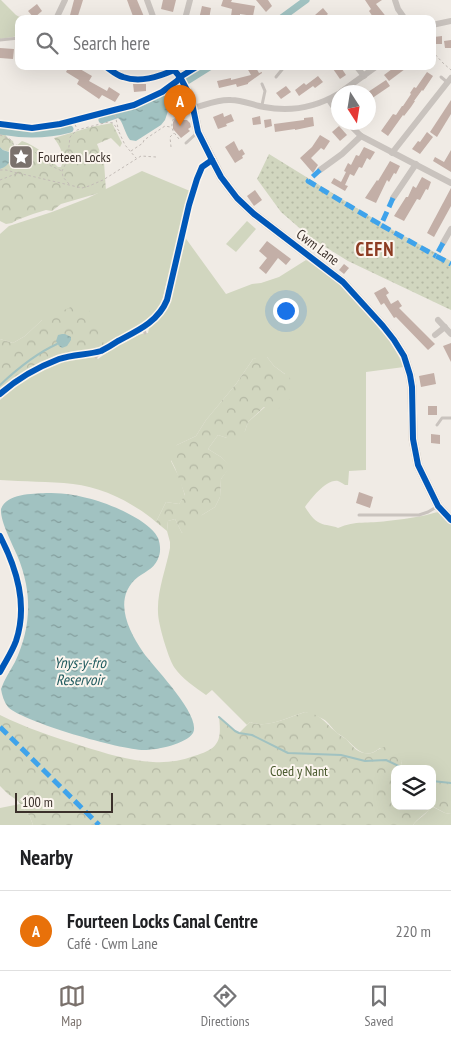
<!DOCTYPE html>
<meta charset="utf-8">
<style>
:root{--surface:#fff;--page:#f6f6f6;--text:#202124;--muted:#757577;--line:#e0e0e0;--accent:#7a716c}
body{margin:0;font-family:"PT Sans Narrow",sans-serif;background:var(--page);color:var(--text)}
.controls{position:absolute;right:15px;bottom:15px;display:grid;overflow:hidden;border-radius:10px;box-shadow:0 5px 20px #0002}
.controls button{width:45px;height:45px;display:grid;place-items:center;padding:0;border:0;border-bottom:1px solid var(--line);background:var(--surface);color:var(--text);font:25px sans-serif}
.compass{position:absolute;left:331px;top:85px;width:45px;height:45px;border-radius:50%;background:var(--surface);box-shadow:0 5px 20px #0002;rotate:168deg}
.scale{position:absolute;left:15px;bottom:12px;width:98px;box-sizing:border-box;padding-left:5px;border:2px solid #3b302b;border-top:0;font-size:14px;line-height:18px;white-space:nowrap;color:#3b302b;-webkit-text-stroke:4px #fbf5ee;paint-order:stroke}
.you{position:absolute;left:285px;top:310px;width:18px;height:18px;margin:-12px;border:4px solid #fff;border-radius:50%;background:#1a73e8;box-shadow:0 0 0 8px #1a73e833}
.badge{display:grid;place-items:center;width:32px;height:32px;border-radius:50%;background:var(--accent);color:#fff;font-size:16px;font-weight:700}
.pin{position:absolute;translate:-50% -41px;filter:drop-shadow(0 1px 2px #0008)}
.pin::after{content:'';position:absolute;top:26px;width:18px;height:15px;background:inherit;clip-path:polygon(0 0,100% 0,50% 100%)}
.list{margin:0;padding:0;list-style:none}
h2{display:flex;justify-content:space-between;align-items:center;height:65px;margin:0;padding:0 20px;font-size:21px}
h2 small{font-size:16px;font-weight:400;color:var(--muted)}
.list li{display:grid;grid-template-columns:32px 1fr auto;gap:15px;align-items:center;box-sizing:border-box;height:80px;padding:0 20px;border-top:1px solid var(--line)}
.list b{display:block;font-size:19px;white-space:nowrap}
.list p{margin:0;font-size:16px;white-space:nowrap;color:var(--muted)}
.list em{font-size:16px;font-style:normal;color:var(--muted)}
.icon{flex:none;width:28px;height:28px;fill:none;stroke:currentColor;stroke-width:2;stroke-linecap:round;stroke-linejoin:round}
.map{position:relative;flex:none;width:451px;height:825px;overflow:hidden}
.search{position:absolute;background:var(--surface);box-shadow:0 5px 20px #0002;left:15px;right:15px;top:15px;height:55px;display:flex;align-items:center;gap:12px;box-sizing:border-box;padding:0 18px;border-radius:10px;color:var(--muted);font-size:19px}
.sheet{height:145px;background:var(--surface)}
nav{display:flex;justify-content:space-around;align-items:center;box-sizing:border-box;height:70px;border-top:1px solid var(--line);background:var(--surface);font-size:14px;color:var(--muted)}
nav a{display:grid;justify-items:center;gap:2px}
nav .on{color:var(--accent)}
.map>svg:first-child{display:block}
.grass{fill:#d1d6bf}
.forest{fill:url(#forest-crowns)}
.park{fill:url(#park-dots)}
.water{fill:url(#water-ripples)}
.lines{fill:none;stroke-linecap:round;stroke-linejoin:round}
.stream{stroke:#a1c2c1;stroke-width:2}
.canal{stroke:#a1c2c1;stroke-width:7}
.building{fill:#c3afa7}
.path{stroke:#c2bbb6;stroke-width:1;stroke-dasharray:2.5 2.5;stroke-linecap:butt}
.lane{stroke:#c9c3be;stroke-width:3}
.street{stroke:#c9c3be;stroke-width:6}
.secondary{stroke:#bab3ae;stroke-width:9}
.quiet{stroke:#3fa3eb;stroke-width:5;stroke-dasharray:10 5;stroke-linecap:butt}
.cycleway-casing{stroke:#fbf5ee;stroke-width:9}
.cycleway{stroke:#0057b8;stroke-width:6}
.labels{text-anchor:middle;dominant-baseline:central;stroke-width:4;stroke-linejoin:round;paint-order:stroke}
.poi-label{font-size:14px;fill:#3b302b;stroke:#fbf5ee;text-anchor:start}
.street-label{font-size:14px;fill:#3b302b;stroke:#fbf5ee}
.park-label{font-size:14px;fill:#4a5a2e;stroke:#fbf5ee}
.water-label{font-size:15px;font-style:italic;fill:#1f5a5e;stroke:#fbf5ee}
.district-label{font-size:19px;font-weight:bold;letter-spacing:1px;fill:#8c3b22;stroke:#fbf5ee}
</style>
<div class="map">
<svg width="451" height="825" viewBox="0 0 451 825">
<defs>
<pattern id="forest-crowns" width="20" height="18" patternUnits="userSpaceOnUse" patternTransform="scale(1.25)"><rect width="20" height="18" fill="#d1d6bf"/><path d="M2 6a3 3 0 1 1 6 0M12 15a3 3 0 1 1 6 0" fill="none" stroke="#b4b8a4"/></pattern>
<pattern id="park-dots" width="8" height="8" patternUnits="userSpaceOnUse" patternTransform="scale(1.25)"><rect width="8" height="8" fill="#d1d6bf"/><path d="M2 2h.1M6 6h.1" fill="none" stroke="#b4b8a4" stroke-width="1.8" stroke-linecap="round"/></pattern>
<pattern id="water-ripples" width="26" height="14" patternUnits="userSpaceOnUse" patternTransform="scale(1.25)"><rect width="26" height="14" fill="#a1c2c1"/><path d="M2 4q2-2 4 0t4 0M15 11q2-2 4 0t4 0" fill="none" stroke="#849e9d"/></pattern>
</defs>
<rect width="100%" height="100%" fill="#f0ebe5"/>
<g class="grass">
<path d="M0,0H1L16,15L23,19H19V36L0,39Z"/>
<path d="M142,171L190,191L164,293C163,297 162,301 160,305C151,323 122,336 105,346L99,335L42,320L25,336L13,343L0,339V234L9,226L52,212L88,198Z"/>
<path d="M247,221L256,229L236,252L226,244Z"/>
<path d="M184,236L226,294L252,284L261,283L279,277L306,260L324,271L340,284L361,305L380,330L391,341L404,367L366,372V470L349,471L348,485H345C343,484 341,482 338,481C326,479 311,499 305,507C309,513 313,520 320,523C326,526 332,525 338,528C356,520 368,524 387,521C398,520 410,518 422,516C428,515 434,512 440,512L451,525V783L432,781V769H400L402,761L380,748C365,760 358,750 347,740C344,737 340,735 337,733C332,729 329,722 323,719C318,716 311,714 305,712C288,717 268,729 250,722L247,725L212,690L206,695C195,687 182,679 174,667C168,657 158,624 158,612C157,591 166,569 170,548V542L167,531L168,521L175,519L182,533L202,515L215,507L220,497L221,479L230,466L221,457L208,449L218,435L227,438L245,431L248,422L265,407L285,374L274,366L267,357L253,359L236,384L206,420L196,436L177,445L171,461L180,479L185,496L179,504L166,502L156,522C134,503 102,487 73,484C49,481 24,482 0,480V400L23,380L55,362L74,356L93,354L98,359C109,351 135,333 148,333L149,328L160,317L168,306Z"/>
<path d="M20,804L30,817L33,825H0V808Z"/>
<path d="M431,806L445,813L451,814V825H413C418,818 428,814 431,806Z"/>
</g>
<g class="forest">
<path d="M112,123L122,143L120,147L111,138L97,144L104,162L106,191L61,204L52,211L46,210L33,214L17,220L12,223L6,224L0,221V169C13,163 8,158 13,150C15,146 20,143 22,141C37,146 47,156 58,167H61C66,157 60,146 54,138L91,127Z"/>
<path d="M0,131C6,132 6,139 13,141L14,145L10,152L3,150L0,147Z"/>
<path d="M87,306L105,346L101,348C60,355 32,363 0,390V339L13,343L25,336L42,320L71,307Z"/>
<path d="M259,357H267L274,366L290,378L293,389L288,403L276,410L264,407L248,422L245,431L236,441L218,435L208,449L221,457L231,466L221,479L220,497L215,507L202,515L198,528L182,533L175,519L168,521L167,531L156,522L166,502L179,504L185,495L175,468L168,454L177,445L196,436L206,420L236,384L253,359Z"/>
<path d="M305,712C321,714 325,723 336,732C339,735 343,737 346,739C351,744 356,752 364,753C381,757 383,732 402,761L400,769H395V806H431V808C425,814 418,818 413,825H33L30,817L18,801L8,794L0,786V715C26,728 54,737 82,746C105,753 129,761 153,762C166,763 181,761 194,756C218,749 222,742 219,717L235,731L239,733L250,722C267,729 289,717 305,712Z"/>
<path d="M432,781L451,783V814L445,813L432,806Z"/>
</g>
<path class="park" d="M269,154L389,228L451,261V310L348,261L311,238L281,212L257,179Z"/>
<g class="water">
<path d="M178,84L179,87C172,89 168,93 169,101L171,102L165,120L161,125L136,141L130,140C125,134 123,121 118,118L117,114L159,96Z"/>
<path d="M14,145C12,156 11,166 0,169V147L3,150L9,152Z"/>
<path d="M62,334H65L71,337V340L67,346L62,348L59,346L56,341L58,335Z"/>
<path d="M46,493C60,493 73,494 87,498C106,502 150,520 158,538C160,543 161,551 159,556C156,567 147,571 138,577C112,598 128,630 143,652C153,667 202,715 193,733C186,744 157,750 144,750C121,750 23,722 8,707C4,702 2,695 1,689C4,680 10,671 15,662C27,637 31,611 26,584C24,574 21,564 17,555C12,543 0,521 1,509C7,493 32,494 46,493Z"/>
</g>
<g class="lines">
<g class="stream">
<path d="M0,385C17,369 35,354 57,344"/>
<path d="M219,717L235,731L239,733L252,735L288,753L341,755L365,761L386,760L405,769"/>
<path d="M432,781L451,783"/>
</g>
<g class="canal">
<path d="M280,19L306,0"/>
<path d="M171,91L211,66"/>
<path d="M102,120L125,112"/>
<path d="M0,131C22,135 48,135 70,129"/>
</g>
</g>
<g class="building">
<path d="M74,0H83L77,19H69Z"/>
<path d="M127,0H137L145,19H134Z"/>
<path d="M163,0H176L173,12L161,9Z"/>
<path d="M223,0H232L231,2L255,6L253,16L240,14V17L231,16L232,9L221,6Z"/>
<path d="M256,0H268L272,6L266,12Z"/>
<path d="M365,0H382L376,4L388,19H377L375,16L373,17L369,11L371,9Z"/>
<path d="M37,4L42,11L34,18L28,11Z"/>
<path d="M202,6L211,8L209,19H199Z"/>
<path d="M323,8L328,14L322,19H313L316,16L315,15Z"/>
<path d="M442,36V44H434V37Z"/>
<path d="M451,40V48H445L444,41Z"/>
<path d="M0,48L14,49L13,59L0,58Z"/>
<path d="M69,66H81L80,69L92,76L89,81L107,91L109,87L120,94L115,102L102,95L99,99L77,84L79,80L66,72Z"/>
<path d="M250,66H255L259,73L262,72V73L248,83V84L237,87L236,84L219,88L217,81L231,78V80L251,75L247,68Z"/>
<path d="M331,66H340L346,75L340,79Z"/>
<path d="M396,66H409L389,81L384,75Z"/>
<path d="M427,72L433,76L423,91L422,90L414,101H415L411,107L404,116L403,115L388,136L381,131L393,114L396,115L402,106H403L411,94L410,93L414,87L416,88Z"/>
<path d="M318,76L323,82L315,88L313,86L299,96L295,90L304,83L306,85Z"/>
<path d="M386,80L390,86L368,101V92Z"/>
<path d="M133,84H146V91L134,92Z"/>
<path d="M286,86L291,92L281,99L276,93Z"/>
<path d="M451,100V114L437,137L430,132Z"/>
<path d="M223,113L224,117L231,114L234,121L226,124L227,126L218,129L213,117Z"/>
<path d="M260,116L261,124L253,125L252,118Z"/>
<path d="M313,117L314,126L295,130V129L275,132L274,124L304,120V118Z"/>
<path d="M175,119L184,120H187L190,123L191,127L188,129L190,131L181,138L173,129V122Z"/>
<path d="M271,119L272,126L265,128L264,120Z"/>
<path d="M339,126L347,135L340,141L332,132Z"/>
<path d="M427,132L433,137L420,154L412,149L418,141L420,142Z"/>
<path d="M320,135L330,141L324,150L321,148L311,158L318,165L313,173L300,158L312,147Z"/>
<path d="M234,141L239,151L242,149L245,154L242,156L243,158L235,163L225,147Z"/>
<path d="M364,147L375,152L370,160L367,158L362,168L359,167L354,176L350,174L345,185L348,186L345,191L331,183L334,178L341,182L346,172L344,171L348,163L351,165L356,155L359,156Z"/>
<path d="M451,150V172L433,161L435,157L444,162Z"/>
<path d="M390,161L400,166L396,174L394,173L389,182L387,180L376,203L365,198L377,180L378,181Z"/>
<path d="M422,177L431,182L428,190L426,189L420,200L417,199L404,221L394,216L406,197H408L413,186L416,188Z"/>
<path d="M451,188V206L434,237L427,233Z"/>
<path d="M255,190L262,200L254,206L247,196Z"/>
<path d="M267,241L291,259L286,265L278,258L266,274L259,268L267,258L259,251Z"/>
<path d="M344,264L349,268L344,274L339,270Z"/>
<path d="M385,287L389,293L386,295L391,304L398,300L402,306L399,308L435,344L428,350L396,317L394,318L384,303L381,305L374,293Z"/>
<path d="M451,343V362L443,346Z"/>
<path d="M434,373L436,384L421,387L419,376Z"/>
<rect x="428" y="406" width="9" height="9"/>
<path d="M431,434L440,435V444L431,443Z"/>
<path d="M359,492L373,497L370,508L356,503Z"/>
</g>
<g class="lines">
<g class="path">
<path d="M432,51L443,63L451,70"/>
<path d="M114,110L118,128"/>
<path d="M174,119H184"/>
<path d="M73,120L77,129"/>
<path d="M119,132L125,145L136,158"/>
<path d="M0,135L10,139L13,144L34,151L47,164L62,171"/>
<path d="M179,139C176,135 172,131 172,127C171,122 179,104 181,98"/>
<path d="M171,147L170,137L174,133"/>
<path d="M131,151L143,143L144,140L165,126L170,127"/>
<path d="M0,170H6L17,173"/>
<path d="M0,180L18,173L82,188L89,186L103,180L141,156L156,157"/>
<path d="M69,184L63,177L62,171L66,163L68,155L70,137L77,130L108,122L113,123L119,131"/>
</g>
<g class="lane">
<path d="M0,40L19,38"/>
<path d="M276,77L285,66"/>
<path d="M441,77L447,82"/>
<path d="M262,105L265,91L262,84"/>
<path d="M186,143L198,132"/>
<path d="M143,327L145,333"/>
<path d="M96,357L102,350"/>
<path d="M0,394C17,379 38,367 59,359C73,354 88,355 101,351C107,348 112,345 118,341C137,331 158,322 167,300L189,205L197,179L202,167L212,160"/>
<path d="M437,425L442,418H451"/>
<path d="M359,515H419L428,512L438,506"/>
<path d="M0,536C17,569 28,605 16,641C12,652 5,662 0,672"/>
</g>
<g class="street">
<path d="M147,0L154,19"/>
<path d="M395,0L398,9L405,19"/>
<path d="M56,19L65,0"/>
<path d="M185,19L190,0"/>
<path d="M432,25L451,21"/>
<path d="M105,66C111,70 116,75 123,77C140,83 158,77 174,70L180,77L188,92"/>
<path d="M356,66L364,76"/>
<path d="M341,92L377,66"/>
<path d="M329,100L338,113"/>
<path d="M193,108C205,105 218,99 231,100C242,100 253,105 264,107C290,112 316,107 338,94"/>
<path d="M347,122L361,136L451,183"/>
<path d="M392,153L451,78"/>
<path d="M320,170L342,154L361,136"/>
<path d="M393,198L416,164"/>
<path d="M443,243L451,229"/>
<path d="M438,320L451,334"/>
<path d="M435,335L445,327"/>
</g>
<path class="secondary" d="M188,92L193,108L198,132L221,177L237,198L254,214L343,282L383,326L394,340L404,356L410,375L412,387L413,439L418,465L438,506L451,520"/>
<g class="quiet">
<path d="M320,170L308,181L381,225"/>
<path d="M393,198L381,225L436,256"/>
<path d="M443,243L436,256L451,264"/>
<path d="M0,727L99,825"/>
</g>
<defs>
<g id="cycleway">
<path d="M105,66C111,70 116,75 123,77C140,83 158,77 174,70L180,77L188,92L193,108L198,132L212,160L221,177L237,198L254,214L343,282L383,326L394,340L404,356L410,375L412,387L413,439L418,465L438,506L451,520"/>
<path d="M0,124L32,128L60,124L114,110L134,105L162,92L177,81L180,77L198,66"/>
<path d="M0,394C17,379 38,367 59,359C73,354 88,355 101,351C107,348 112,345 118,341C137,331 158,322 167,300L189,205L197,179L202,167L212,160"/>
<path d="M0,536C17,569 28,605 16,641C12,652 5,662 0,672"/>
</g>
</defs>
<use href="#cycleway" class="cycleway-casing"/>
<use href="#cycleway" class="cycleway"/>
</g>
<defs>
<symbol id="sight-square" viewBox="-11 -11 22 22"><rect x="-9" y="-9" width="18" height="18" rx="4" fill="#7a716c" stroke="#fbf5ee"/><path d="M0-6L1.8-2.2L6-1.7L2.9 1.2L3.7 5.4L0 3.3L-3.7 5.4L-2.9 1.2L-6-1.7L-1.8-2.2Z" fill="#fff"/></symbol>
</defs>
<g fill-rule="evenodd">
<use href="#sight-square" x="7" y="143" width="28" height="28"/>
</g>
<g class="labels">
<g class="poi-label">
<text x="38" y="157">Fourteen Locks</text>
</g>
<g class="street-label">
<text transform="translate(318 247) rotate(37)">Cwm Lane</text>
</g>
<g class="park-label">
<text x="299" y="771">Coed y Nant</text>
</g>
<g class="water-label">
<text x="80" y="662">Ynys-y-fro<tspan x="80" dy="17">Reservoir</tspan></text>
</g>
<g class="district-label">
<text x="375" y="249">CEFN</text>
</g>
</g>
</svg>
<div class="controls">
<button><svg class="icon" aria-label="layers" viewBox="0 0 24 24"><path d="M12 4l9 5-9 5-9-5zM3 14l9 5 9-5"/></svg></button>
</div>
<svg class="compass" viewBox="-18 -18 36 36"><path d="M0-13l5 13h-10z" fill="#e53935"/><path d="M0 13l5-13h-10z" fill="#757577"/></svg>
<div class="scale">100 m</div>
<div class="you"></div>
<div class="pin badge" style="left:180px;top:126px;background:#e8710a">A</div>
<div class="search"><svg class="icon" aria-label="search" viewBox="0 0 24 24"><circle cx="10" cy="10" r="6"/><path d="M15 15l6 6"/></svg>Search here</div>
</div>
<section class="sheet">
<h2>Nearby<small></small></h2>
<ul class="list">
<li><span class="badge" style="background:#e8710a">A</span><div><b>Fourteen Locks Canal Centre</b><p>Café · Cwm Lane</p></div><em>220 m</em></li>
</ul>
</section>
<nav>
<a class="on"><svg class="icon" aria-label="map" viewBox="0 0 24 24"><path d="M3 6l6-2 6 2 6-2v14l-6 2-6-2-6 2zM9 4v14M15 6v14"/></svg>Map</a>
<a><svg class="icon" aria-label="directions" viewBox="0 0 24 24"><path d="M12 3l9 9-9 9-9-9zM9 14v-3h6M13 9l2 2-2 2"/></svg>Directions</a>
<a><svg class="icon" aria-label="saved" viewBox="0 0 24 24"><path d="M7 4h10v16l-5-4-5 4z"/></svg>Saved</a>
</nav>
